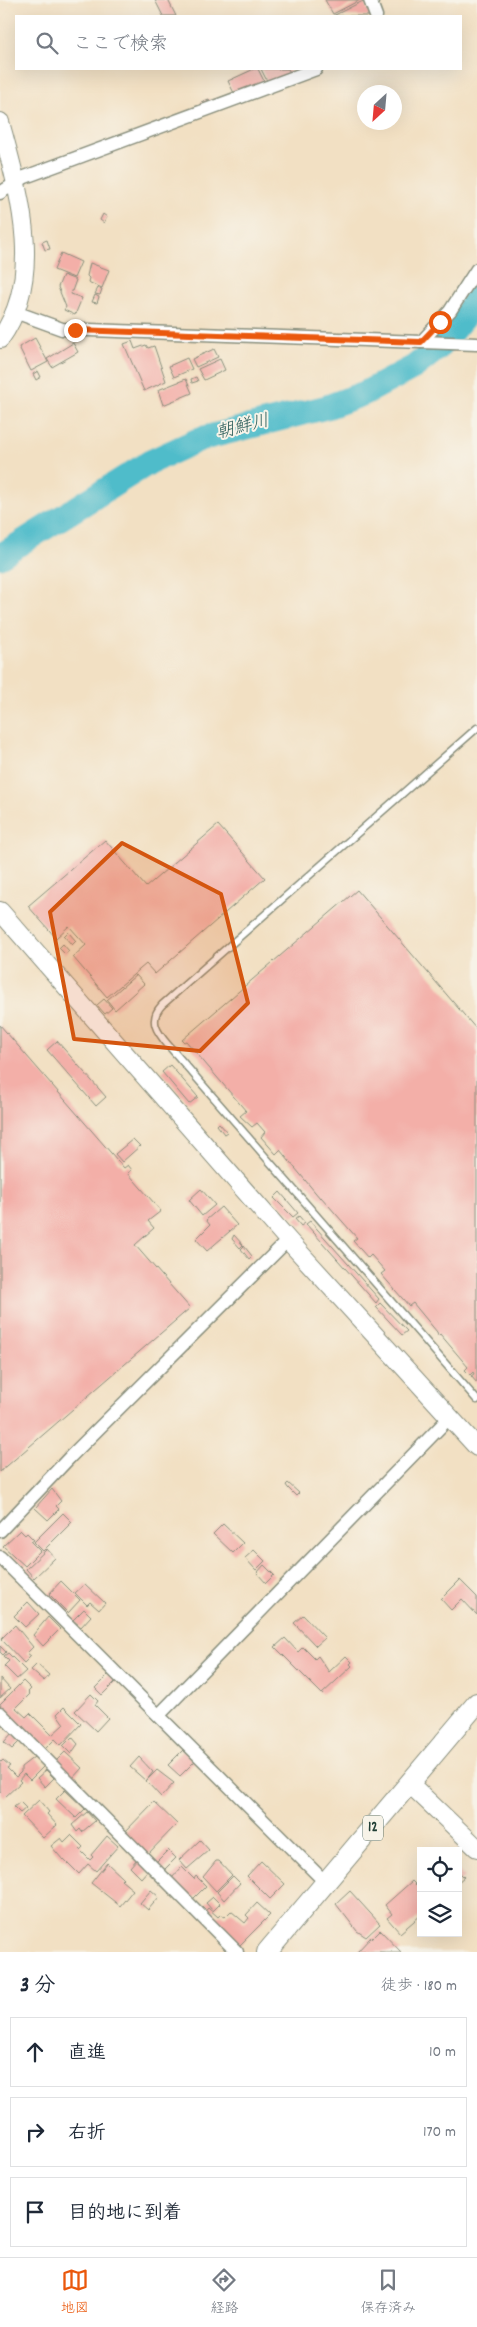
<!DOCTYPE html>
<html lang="ja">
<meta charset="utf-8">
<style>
:root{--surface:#fff;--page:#f2f2f3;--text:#1f2937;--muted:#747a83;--line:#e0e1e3;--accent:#ea580c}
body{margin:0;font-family:Dekko,"Klee One",sans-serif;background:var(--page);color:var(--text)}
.controls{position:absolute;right:15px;bottom:15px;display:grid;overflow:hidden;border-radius:0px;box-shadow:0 5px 20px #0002}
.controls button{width:45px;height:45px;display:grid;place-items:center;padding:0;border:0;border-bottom:1px solid var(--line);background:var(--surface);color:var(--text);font:25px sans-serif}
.compass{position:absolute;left:357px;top:85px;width:45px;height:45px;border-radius:50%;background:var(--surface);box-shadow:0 5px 20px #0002;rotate:206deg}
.stop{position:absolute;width:15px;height:15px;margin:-11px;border:4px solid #ea580c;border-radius:50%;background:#fff}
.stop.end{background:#ea580c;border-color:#fff;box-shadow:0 1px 5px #0008}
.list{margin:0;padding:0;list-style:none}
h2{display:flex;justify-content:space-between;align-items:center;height:65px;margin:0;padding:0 20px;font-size:21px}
h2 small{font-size:16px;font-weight:400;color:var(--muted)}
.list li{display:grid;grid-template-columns:32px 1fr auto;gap:15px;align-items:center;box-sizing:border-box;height:70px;margin:0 10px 10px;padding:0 10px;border:1px solid var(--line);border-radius:0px}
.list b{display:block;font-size:19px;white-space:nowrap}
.list em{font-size:16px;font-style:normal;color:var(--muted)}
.icon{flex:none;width:28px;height:28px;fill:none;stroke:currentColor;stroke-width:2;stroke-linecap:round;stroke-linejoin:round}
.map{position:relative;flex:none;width:477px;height:1952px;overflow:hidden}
.search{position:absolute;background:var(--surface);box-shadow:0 5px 20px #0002;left:15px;right:15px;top:15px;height:55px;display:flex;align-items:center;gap:12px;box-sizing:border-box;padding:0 18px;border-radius:0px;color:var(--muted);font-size:19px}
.sheet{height:305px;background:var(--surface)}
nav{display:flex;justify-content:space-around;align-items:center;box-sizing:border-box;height:70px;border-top:1px solid var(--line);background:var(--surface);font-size:14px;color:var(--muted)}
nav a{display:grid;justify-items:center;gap:2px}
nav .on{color:var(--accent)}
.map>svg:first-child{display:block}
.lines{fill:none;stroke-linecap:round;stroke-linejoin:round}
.river{stroke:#50bcca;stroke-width:25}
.building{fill:#f3afa8}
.lane-casing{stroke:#888e7c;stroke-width:9}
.street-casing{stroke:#888e7c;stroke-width:15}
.secondary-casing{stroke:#888e7c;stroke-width:20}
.primary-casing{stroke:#888e7c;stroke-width:22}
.lane{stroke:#fff;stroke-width:6}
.street{stroke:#fff;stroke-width:12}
.secondary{stroke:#fff;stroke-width:18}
.primary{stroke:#fff;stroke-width:20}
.route{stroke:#ea580c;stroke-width:6}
.marked{fill:#d45610;fill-opacity:0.2;stroke:#d45610;stroke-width:4;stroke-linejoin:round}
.labels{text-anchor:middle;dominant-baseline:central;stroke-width:4;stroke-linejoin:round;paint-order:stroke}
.shield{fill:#f7f3e8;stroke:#60746a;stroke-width:1}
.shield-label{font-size:15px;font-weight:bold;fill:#1f3d34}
.water-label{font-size:18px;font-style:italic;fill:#2b5d5a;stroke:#f7f3e8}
</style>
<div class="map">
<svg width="477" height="1952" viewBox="0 0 477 1952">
<rect width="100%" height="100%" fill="#f7f3e8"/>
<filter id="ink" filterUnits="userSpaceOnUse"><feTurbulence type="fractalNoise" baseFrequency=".02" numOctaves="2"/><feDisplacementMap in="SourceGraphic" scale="10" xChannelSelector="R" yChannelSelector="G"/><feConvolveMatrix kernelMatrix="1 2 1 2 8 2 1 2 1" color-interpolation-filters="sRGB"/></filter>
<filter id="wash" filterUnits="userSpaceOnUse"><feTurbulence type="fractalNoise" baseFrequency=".0096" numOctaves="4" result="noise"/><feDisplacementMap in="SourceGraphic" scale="20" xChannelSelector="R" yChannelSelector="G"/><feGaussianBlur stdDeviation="1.12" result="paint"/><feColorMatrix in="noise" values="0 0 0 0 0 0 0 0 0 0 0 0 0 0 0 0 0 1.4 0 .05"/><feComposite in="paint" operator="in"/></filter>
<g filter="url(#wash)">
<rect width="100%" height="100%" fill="#f2e0c3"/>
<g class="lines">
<path class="river" d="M0,556L150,462L200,439L327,407L365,393L414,367L438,348L466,314L477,296"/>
</g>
<g id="blocks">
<g class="building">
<path d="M155,0H168L176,16H163Z"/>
<path d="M325,0H360L333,14Z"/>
<path d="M363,1L371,16H333Z"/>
<path d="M254,69H258L264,81L235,95L228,81Z"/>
<path d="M261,69H288L291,74L269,85Z"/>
<path d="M209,99L212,105L204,108L201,102Z"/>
<path d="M103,214L107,217L104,223L100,220Z"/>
<path d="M47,240L50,249L45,250L42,242Z"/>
<path d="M61,253L81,262L74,278L54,270Z"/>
<path d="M90,263L109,270L102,288L88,282L89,278L87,276Z"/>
<path d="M63,275L76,280L71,294L82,298L75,315L64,310L66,307L58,287Z"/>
<path d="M98,288L102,289L100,295L95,294Z"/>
<path d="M95,295L99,297L97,303L92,302Z"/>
<path d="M35,338L48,362L31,371L19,347Z"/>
<path d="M132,341L135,349L146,345L148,348L154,346L166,381L144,391L124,344Z"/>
<path d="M73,343L78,352L52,367L47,359Z"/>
<path d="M214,349L218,357L196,367L192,359Z"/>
<path d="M187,358L192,369L174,377L169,366Z"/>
<path d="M220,359L225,370L204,380L198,369Z"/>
<path d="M38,371L41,377L36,380L33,374Z"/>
<path d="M196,377L198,381L192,383L191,379Z"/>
<path d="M186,379L192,393L163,405L158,390Z"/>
<path d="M218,825L265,878L155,974L146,964L107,997L73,957L86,945L69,926L56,938L28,906L105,840L146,887Z"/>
<path d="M357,890L477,1030V1383L471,1376L474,1374L473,1372L470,1375L465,1370L468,1367L440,1334L438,1336L437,1332L413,1303L409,1306L381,1274L385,1271L371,1255L368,1258L353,1241L357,1238L321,1197L320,1198L280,1150L276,1154L261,1137L265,1132L257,1123L252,1127L240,1116L246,1111L186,1041L184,1042L182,1040Z"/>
<path d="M68,932L76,941L72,945L64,936Z"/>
<path d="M63,944L69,951L65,954L59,948Z"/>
<path d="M136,975L144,984L115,1010L107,1000Z"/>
<path d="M104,999L112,1008L105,1014L97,1005Z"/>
<path d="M0,1025L124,1168L128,1165L132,1170L128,1173L161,1211L148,1221L154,1228L135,1245L190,1308L0,1472Z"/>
<path d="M57,1041L106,1097L96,1106L47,1050Z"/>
<path d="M170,1065L198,1097L189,1104L162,1072Z"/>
<path d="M219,1123L227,1132L224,1134L217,1125Z"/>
<path d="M133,1139L140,1146L122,1162L115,1154Z"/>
<path d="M201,1189L215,1205L202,1216L189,1200Z"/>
<path d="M280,1192L298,1213L293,1217L274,1198Z"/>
<path d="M221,1207L237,1225L207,1251L196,1239L210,1225L206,1220Z"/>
<path d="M299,1216L305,1223L301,1226L295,1219Z"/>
<path d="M310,1221L379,1299L376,1303L306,1224Z"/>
<path d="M234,1235L243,1245L240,1248L232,1239Z"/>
<path d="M244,1246L252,1256L249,1259L241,1249Z"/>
<path d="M380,1303L407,1331L402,1335L376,1307Z"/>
<path d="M288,1483L299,1493L296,1496L288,1488L286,1485Z"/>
<path d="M52,1489L61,1501L56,1506L59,1509L48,1520L35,1508Z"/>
<path d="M63,1513L72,1522L43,1551L34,1542Z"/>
<path d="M223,1524L243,1543L233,1553L213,1534Z"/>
<path d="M20,1530L25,1535L27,1533L34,1540L31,1542L40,1551L25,1566L3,1546Z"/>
<path d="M47,1549L55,1558L34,1578L26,1569Z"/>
<path d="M254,1550L265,1561L256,1570L245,1558Z"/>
<path d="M264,1565L274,1575L266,1583L257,1573Z"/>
<path d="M460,1580L477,1597V1615L462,1599L451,1610L441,1599Z"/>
<path d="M61,1581L80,1600L68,1613L49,1594Z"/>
<path d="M85,1584L105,1603L99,1610L90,1602L87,1605L75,1593Z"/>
<path d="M28,1602L39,1614L25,1627L14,1616Z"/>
<path d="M84,1609L91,1616L81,1627L73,1620Z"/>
<path d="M303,1615L325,1638L316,1646L294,1623Z"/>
<path d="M48,1617L60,1629L43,1646L33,1635Z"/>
<path d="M15,1625L33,1647L27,1653L31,1656L24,1663L1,1639Z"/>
<path d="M285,1638L298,1652L303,1647L315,1659L318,1656L329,1672L346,1656L352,1662L350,1664L352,1666L322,1694L275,1647Z"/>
<path d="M0,1646L6,1652L3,1655L0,1652Z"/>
<path d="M8,1653L26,1671L17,1679L4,1666L9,1661L4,1656Z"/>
<path d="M37,1664L49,1675L44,1681L31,1670Z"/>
<path d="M109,1674L116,1681L102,1695L95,1688Z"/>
<path d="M0,1678L10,1689L0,1698Z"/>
<path d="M23,1681L31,1689L28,1692L30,1694L16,1708L26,1717L30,1713L52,1735L64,1724L57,1714L64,1707L81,1724L61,1745L55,1739L43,1751L0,1709V1704Z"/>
<path d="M91,1694L98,1701L95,1705L108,1718L96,1731L75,1711Z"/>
<path d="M12,1733L20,1741L12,1749L4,1742Z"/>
<path d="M72,1737L78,1744L71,1754L63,1746Z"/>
<path d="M183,1750L195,1761L180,1776L168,1765Z"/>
<path d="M65,1752L82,1768L72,1779L54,1763Z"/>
<path d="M34,1757L44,1766L30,1780L24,1774L19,1780L21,1782L5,1797L0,1792V1763L3,1760L10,1766L7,1768L16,1777L21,1772V1767Z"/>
<path d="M139,1757L153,1772L146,1781L130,1767Z"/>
<path d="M46,1770L54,1778L45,1787L37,1778Z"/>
<path d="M157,1770L174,1783L161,1797L146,1781Z"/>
<path d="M65,1790L85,1809L76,1818L56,1799Z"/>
<path d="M39,1800L49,1812L47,1814L57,1825L43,1838L22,1816Z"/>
<path d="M20,1802L26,1808L20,1813L14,1807Z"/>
<path d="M154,1802L177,1824L145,1857L123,1834Z"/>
<path d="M87,1812L95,1821L82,1832L80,1829L77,1832L72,1825Z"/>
<path d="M71,1835L83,1847L80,1850L90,1860L93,1857L91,1855L107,1836L118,1846L96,1871L88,1864L79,1874L64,1859L63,1860L51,1846L61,1838L64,1842Z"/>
<path d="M200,1840L209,1850L187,1869L179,1860Z"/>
<path d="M168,1850L176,1858L162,1872L154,1864Z"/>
<path d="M137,1859L148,1870L141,1878L130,1867Z"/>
<path d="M216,1861H219L232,1875L216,1891L203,1877Z"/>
<path d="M261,1861L285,1884L270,1899L247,1876Z"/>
<path d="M107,1863L123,1878L121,1880L133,1890L120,1906L91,1883Z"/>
<path d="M182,1867L194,1879L196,1876L206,1886L192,1900L171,1879Z"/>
<path d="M458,1871L464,1877L458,1882Z"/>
<path d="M233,1876L240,1883L224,1900L217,1892Z"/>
<path d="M412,1881L416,1885L421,1881V1915L400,1933L387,1918L392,1914L385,1905Z"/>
<path d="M151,1890L159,1897L148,1910L140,1903Z"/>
<path d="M350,1891L380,1924L366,1937L357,1931L336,1904Z"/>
<path d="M213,1897L220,1904L213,1911L206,1903Z"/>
<path d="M257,1903L270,1915L240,1945L238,1943L236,1946L202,1915L208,1908L218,1917L221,1914L225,1917L231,1911L245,1923L249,1918L246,1915Z"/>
<path d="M380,1930L401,1952H357L371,1937L372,1938Z"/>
</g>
</g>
</g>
<g filter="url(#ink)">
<use href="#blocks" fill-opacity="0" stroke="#888e7c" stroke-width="1"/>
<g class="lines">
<defs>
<path id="lane" d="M477,728L162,1005C148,1020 157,1032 168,1045L477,1400"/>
<g id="street">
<path d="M370,0L376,16"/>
<path d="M0,193L25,177L316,69"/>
<path d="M15,312L62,329L477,344"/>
<path d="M421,342L450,311L477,269"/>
<path d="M0,1531L71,1456L288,1240"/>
<path d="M0,1557L326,1883"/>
<path d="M0,1713L237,1952"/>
<path d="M159,1715L450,1417"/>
</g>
<g id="secondary">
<path d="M0,122C18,189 46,276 0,339"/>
<path d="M0,911L288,1240L477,1447"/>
<path d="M410,1784L477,1848"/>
</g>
<path id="primary" d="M267,1952L477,1703"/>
</defs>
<use href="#lane" class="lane-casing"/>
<use href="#street" class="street-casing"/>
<use href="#secondary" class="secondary-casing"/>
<use href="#primary" class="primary-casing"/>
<use href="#lane" class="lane"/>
<use href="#street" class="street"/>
<use href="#secondary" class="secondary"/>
<use href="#primary" class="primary"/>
</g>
</g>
<g class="lines" filter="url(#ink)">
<path class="route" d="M75,330L421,342L440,322"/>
</g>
<path class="marked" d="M122,843L221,894L248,1003L200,1051L74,1039L50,912Z"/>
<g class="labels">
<rect class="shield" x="363" y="1815.5" width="20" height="25" rx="4"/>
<g class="shield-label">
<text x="373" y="1828">12</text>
</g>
<g class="water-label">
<text transform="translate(243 428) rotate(-14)">朝鮮川</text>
</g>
</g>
</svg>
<div class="controls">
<button><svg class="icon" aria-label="locate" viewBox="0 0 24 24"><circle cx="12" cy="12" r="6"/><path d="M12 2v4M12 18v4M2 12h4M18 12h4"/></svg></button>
<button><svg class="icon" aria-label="layers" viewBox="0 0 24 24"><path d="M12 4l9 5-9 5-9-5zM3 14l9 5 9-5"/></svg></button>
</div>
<svg class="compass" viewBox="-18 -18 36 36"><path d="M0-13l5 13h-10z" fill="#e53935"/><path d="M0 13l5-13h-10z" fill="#747a83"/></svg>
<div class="stop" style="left:440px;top:322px"></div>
<div class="stop end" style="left:75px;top:330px"></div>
<div class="search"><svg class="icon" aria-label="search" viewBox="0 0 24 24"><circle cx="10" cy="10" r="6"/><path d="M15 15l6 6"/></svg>ここで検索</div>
</div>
<section class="sheet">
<h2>3 分<small>徒歩 · 180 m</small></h2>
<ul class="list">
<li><svg class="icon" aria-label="ahead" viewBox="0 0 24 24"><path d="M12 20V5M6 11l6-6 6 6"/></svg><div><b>直進</b></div><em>10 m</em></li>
<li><svg class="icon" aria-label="right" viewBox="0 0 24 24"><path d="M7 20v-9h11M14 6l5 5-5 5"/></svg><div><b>右折</b></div><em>170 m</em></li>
<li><svg class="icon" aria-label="arrive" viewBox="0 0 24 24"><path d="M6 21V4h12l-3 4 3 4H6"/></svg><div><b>目的地に到着</b></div></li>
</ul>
</section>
<nav>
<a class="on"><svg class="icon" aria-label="map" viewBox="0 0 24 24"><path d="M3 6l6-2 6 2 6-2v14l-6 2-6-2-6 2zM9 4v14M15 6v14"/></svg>地図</a>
<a><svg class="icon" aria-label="directions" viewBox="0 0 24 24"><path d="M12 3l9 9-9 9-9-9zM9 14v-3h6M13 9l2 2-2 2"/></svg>経路</a>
<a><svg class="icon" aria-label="saved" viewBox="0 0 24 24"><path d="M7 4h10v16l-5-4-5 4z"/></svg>保存済み</a>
</nav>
